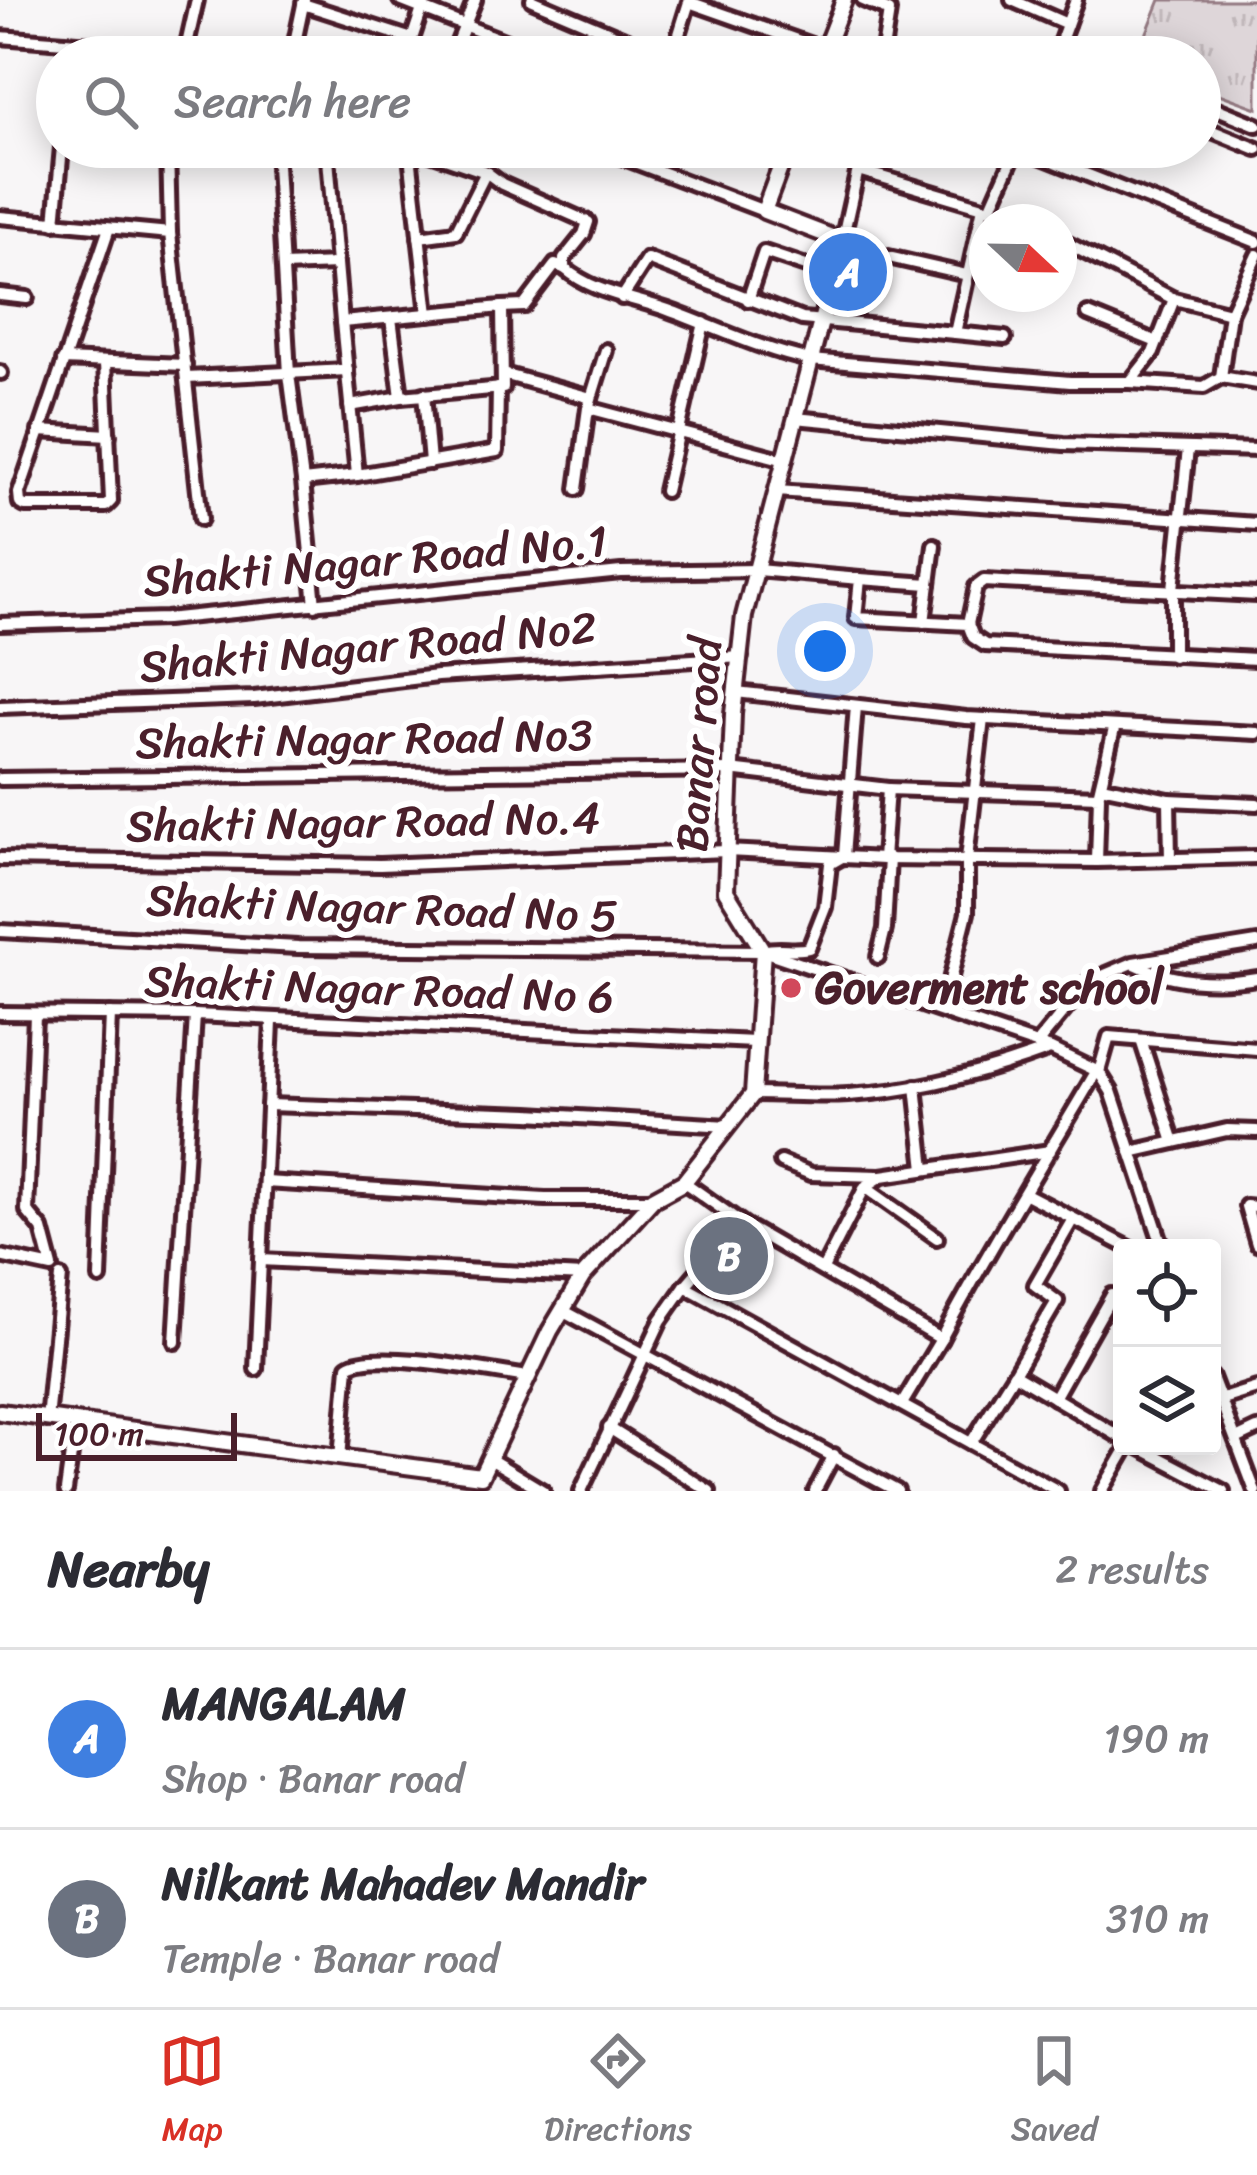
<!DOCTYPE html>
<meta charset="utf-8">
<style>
:root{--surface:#fff;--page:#f2f2f3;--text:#2b2b33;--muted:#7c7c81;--line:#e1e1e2;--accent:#d93025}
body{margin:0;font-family:Sriracha,sans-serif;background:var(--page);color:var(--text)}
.controls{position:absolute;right:36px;bottom:36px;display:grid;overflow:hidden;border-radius:12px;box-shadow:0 6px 30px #0003}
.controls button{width:108px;height:108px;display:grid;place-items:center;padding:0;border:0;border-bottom:3px solid var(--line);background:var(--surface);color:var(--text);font:60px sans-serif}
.compass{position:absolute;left:969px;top:204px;width:108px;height:108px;border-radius:50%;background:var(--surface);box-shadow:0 6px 30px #0003;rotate:112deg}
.scale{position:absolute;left:36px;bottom:30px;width:201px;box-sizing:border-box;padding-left:12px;border:6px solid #4a1f2b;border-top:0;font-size:33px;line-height:42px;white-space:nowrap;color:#4a1f2b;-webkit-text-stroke:9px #fff;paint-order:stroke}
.you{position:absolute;left:825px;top:651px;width:42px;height:42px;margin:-30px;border:9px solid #fff;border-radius:50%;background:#1a73e8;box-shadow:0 0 0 18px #1a73e833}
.badge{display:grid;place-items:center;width:78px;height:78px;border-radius:50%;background:var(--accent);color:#fff;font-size:39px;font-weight:700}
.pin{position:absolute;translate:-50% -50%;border:6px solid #fff;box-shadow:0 3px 12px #0006}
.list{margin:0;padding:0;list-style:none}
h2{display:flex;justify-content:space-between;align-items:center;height:156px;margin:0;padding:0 48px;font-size:51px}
h2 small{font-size:39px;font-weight:400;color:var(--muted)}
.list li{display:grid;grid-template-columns:78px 1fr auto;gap:36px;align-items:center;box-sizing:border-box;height:180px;padding:0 48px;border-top:3px solid var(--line)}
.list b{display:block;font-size:45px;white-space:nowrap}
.list p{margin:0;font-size:39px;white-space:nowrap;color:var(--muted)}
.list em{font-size:39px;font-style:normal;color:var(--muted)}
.icon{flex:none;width:66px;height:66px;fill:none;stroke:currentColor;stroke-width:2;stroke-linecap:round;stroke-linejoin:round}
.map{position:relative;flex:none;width:1257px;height:1491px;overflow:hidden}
.search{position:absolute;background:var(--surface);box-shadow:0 6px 30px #0003;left:36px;right:36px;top:36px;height:132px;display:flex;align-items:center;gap:30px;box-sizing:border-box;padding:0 42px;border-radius:66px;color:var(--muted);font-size:45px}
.sheet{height:516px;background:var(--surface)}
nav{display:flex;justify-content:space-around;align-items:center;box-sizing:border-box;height:168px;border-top:3px solid var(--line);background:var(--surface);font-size:33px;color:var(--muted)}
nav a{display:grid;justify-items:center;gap:6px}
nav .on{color:var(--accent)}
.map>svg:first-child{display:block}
.park{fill:url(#park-tufts);stroke:#947a82;stroke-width:3}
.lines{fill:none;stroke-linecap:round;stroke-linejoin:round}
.minor-casing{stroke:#4a1f2b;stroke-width:20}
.tertiary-casing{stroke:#4a1f2b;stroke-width:22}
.minor{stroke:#fff;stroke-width:10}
.tertiary{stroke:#fff;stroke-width:14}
.poi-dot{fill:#d1495b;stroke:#fff;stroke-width:4.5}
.labels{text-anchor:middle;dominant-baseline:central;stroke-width:12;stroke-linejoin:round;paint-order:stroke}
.street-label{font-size:45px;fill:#4a1f2b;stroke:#fff}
.poi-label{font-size:45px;font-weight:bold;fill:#4a1f2b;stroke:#fff;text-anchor:start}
</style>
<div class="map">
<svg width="1257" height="1491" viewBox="0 0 1257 1491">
<defs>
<pattern id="park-tufts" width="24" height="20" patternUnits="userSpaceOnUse" patternTransform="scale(3)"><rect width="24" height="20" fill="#ded6d9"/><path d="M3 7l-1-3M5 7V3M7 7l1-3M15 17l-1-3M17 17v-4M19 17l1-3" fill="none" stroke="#c0b7ba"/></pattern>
</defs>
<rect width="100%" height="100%" fill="#f8f6f7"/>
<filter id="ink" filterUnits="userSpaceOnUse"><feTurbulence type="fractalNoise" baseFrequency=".00833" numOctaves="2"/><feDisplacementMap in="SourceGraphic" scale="24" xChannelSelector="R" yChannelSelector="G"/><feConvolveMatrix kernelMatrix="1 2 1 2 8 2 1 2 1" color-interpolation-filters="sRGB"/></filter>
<g filter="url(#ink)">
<path class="park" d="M1160,0H1257V108L1200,87V57H1137Z"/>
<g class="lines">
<defs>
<g id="minor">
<path d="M400,0L527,50"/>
<path d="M532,0L667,57"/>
<path d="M863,0L889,11L882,57"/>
<path d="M1012,0L1067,24"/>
<path d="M303,4L412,39L425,0"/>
<path d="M0,37L259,57"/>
<path d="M186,49L197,0"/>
<path d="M292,57L304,0"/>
<path d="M452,57L475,0"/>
<path d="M672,57L689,2L825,50"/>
<path d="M1055,57L1076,0"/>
<path d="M1200,102L1257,125"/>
<path d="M1200,126L1257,149"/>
<path d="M168,147L170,233"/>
<path d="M276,147L289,374L303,481L357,475"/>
<path d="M327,147L342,322L502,307L503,388L401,397L391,318"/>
<path d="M400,147L410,155L428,314"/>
<path d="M595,147L764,211"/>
<path d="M749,147L784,160"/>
<path d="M1017,147L1257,242"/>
<path d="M410,155L413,147L486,172L502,184L588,222L584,234L564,259V268C595,294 632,297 668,310C715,327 761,350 810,360L1070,382H1130L1153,353L1174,299"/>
<path d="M858,170L990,209L1017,148"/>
<path d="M990,209L1020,222"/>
<path d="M0,217L170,233L201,519"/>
<path d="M55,223L62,147"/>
<path d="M419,237L456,232L486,172"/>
<path d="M1059,239L1174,299L1230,313L1257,255"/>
<path d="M842,241L863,147"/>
<path d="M840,246L967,275"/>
<path d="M283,266L337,264"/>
<path d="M0,295L27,298"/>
<path d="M622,298L647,259L802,319L955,333L983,207"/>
<path d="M748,300L764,252L833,275"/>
<path d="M502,307L524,306L555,265L564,268"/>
<path d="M1088,314L1157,342"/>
<path d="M342,322L357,475L497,451L498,388"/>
<path d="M955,333L1005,338"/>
<path d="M63,360L185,365"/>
<path d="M105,362L111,501L106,506H25L20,503L19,493L109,228"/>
<path d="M0,372L1,373"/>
<path d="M503,374L591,398"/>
<path d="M1221,377L1230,313"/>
<path d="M187,378L347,370"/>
<path d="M1130,382L1204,387L1221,377L1257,383"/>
<path d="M424,394L430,463"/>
<path d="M589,405L606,350"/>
<path d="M350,406L401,397"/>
<path d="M795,418L1064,444L1257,450"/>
<path d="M39,431L109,435"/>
<path d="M303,481L315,605"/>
<path d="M577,489L588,408L785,460"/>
<path d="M665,491L704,323"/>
<path d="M777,491L1257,524"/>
<path d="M860,579L929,584L924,622"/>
<path d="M929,584L934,545"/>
<path d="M0,624L166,619L621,572L757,570L860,579L856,618L968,624L973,637L985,645L1257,659"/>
<path d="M968,624L976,587L984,581L1257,595"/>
<path d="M1173,656V589L1188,449"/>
<path d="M736,692L966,718L1257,733"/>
<path d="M0,707L254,698L437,676L741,657"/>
<path d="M0,779L730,770L888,789"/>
<path d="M1101,786L1169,800"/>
<path d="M1099,792L1114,729"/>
<path d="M0,859L380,865L727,851L883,859"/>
<path d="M1170,859L1169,800L1257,804"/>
<path d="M1097,861L1099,796L888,789L883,859L1097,861L1257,857"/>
<path d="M0,931L298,947L763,951C780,946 792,952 809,948L825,907L830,864L844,856L856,706"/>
<path d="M763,951L1051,1049L1099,1072L1111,1091L1163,1248"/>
<path d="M878,957L885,929L889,858"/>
<path d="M1135,964C1174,983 1215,985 1257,978"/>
<path d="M949,984L967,913V859L983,719"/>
<path d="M0,1013L195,1015L755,1042"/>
<path d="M1141,1040L1174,1142"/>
<path d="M1037,1044L1088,982L1133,963L1257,943"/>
<path d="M1099,1072L1109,1037L1257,1049"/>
<path d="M916,1086L925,1169"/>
<path d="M753,1094C785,1094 817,1097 848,1095C918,1091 985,1073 1050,1049"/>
<path d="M268,1105L529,1114L728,1126"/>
<path d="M1131,1152L1227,1130L1257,1131"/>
<path d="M781,1162L811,1174L879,1176"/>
<path d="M265,1182L545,1199H653"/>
<path d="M684,1182L746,1226L941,1339C989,1248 1044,1161 1096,1072"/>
<path d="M865,1187L937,1238"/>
<path d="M1026,1194L1130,1248"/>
<path d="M1257,1207L1246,1206L1257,1244"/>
<path d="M746,1226L723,1242L685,1286L1058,1491"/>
<path d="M0,1256L52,1267L42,1229L27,1211L35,1015"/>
<path d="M261,1260L583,1276"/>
<path d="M823,1269L865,1187L882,1176L1050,1151"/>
<path d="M100,1278L110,1014"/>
<path d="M562,1310L897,1491"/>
<path d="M175,1342L195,1015"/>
<path d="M256,1369L272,1022"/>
<path d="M1014,1374L1057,1301L1035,1285L1073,1219"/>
<path d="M1212,1377L1255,1491"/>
<path d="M1054,1398L1112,1295"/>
<path d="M1222,1399L1257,1388"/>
<path d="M902,1404L941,1339"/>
<path d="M47,1420L61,1277"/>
<path d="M609,1428L709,1491"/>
<path d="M1236,1439L1257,1429"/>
<path d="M971,1443L1014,1374L1122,1438"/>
<path d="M1137,1446L1223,1491"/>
<path d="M340,1458L348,1366C372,1348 493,1372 528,1377"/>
<path d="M490,1459L543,1491"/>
<path d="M66,1491L75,1425"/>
<path d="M581,1491L661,1320L685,1286"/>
<path d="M815,1491L834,1455"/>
<path d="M1102,1491L1128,1446"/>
</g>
<g id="tertiary">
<path d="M822,57L844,0"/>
<path d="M0,1412L481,1476L550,1331L583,1276L653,1199L684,1182L753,1094L763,951L726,891L733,714L744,616L842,241L764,211L788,147"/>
</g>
</defs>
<use href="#minor" class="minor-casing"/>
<use href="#tertiary" class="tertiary-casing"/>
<use href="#minor" class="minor"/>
<use href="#tertiary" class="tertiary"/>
</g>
</g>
<circle class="poi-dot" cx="791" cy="988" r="12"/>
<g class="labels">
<g class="street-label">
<text transform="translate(375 561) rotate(-5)">Shakti Nagar Road No.1</text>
<text transform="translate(368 647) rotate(-5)">Shakti Nagar Road No2</text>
<text transform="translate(364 739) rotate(-1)">Shakti Nagar Road No3</text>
<text transform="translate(699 745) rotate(-86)">Banar road</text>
<text transform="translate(363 822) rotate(-1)">Shakti Nagar Road No.4</text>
<text transform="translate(382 908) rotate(2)">Shakti Nagar Road No 5</text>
<text transform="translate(379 989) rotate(2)">Shakti Nagar Road No 6</text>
</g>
<g class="poi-label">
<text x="815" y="988">Goverment school</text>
</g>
</g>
</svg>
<div class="controls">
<button><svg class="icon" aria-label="locate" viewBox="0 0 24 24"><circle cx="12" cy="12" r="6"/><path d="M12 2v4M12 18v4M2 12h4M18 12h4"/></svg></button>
<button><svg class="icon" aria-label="layers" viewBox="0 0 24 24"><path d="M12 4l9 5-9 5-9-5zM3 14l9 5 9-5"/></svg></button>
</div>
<svg class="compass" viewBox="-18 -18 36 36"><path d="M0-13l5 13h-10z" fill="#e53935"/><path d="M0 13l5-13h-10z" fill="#7c7c81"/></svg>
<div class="scale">100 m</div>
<div class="you"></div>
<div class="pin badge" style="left:848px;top:272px;background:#3f7fe0">A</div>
<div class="pin badge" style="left:729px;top:1256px;background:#6b7280">B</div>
<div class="search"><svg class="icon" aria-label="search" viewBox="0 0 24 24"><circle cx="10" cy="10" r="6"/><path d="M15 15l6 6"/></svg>Search here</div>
</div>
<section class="sheet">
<h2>Nearby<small>2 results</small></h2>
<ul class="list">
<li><span class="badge" style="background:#3f7fe0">A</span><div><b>MANGALAM</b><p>Shop · Banar road</p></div><em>190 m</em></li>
<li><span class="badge" style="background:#6b7280">B</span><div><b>Nilkant Mahadev Mandir</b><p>Temple · Banar road</p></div><em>310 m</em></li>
</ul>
</section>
<nav>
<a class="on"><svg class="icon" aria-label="map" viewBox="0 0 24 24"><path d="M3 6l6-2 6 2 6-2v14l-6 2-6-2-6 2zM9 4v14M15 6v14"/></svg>Map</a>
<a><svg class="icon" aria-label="directions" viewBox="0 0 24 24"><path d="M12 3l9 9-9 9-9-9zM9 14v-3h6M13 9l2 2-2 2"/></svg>Directions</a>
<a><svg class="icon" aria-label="saved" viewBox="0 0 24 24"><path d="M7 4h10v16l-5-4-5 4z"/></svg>Saved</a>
</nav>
